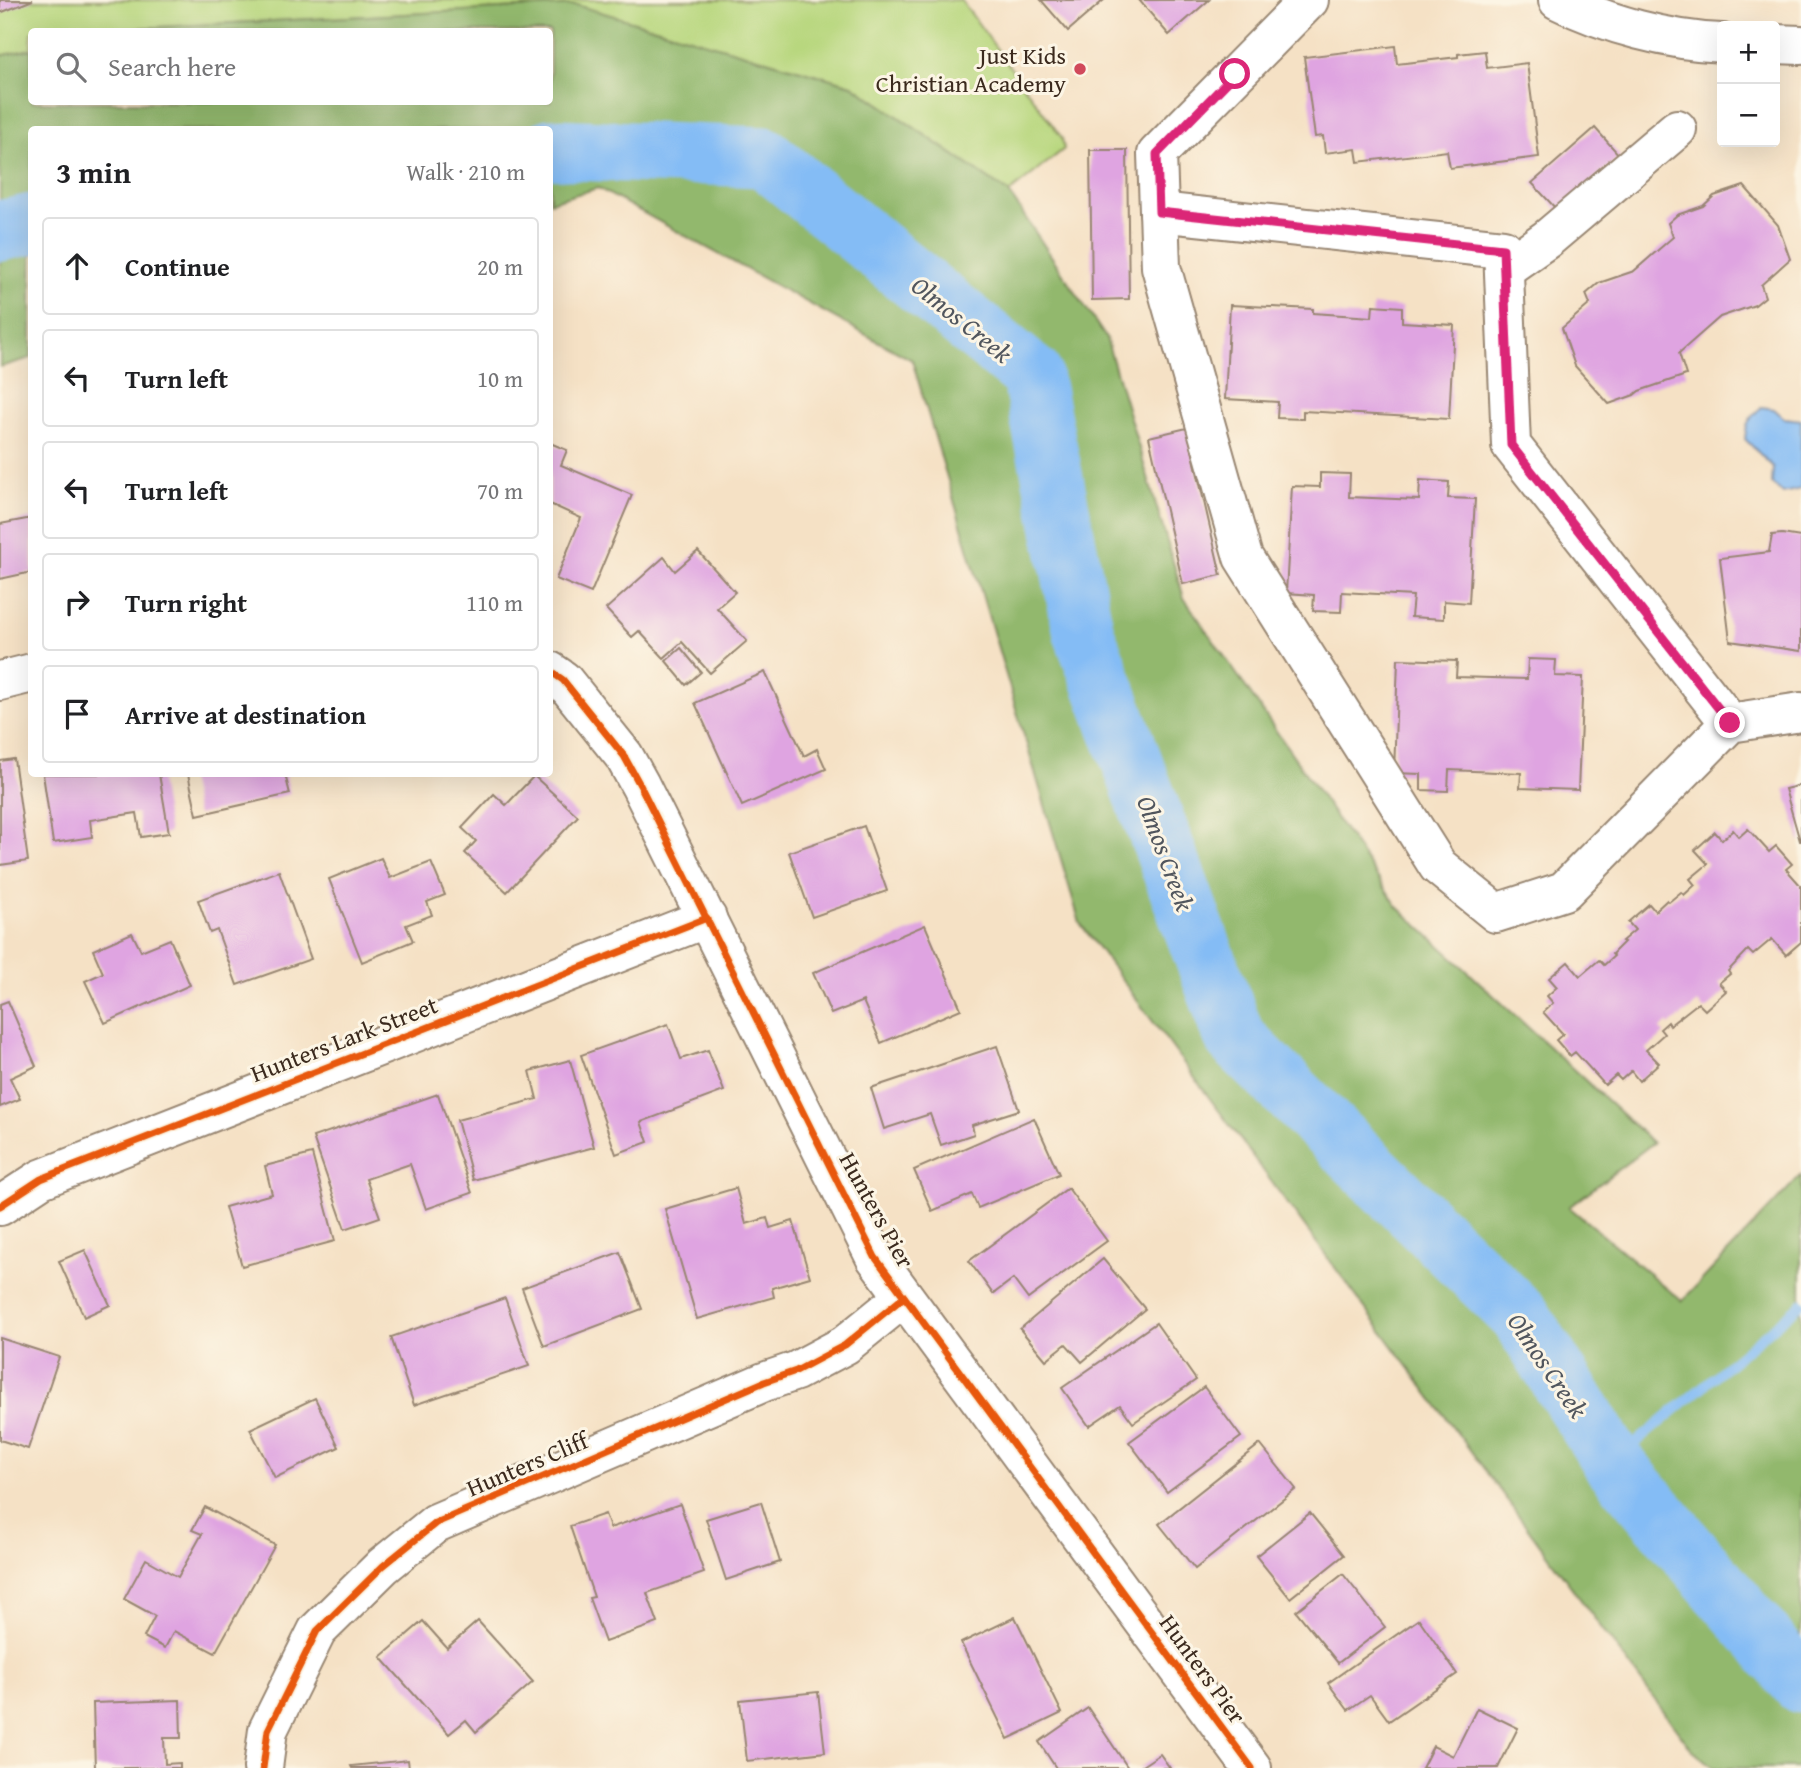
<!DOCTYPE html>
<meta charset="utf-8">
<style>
:root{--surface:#fff;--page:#f2f2f2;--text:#202124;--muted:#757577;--line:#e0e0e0}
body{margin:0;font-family:"Gentium Book Plus",serif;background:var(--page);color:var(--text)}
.controls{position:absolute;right:21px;top:21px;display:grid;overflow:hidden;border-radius:7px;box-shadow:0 7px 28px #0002}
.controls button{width:63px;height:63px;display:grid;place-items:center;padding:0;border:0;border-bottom:2px solid var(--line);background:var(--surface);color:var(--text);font:35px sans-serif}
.stop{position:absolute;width:21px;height:21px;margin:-16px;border:5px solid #db2777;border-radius:50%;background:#fff}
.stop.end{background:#db2777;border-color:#fff;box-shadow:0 2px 7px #0008}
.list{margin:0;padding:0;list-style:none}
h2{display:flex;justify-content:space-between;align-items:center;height:91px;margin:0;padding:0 28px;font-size:30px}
h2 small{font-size:23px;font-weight:400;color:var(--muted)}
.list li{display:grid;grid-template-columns:46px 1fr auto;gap:21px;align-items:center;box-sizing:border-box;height:98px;margin:0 14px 14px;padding:0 14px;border:2px solid var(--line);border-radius:7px}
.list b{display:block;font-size:26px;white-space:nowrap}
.list em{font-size:23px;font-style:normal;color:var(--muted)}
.icon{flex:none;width:38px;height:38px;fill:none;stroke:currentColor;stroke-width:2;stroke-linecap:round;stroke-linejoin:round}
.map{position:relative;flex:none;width:1801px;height:1768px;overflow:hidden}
.search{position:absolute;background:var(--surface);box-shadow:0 7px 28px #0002;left:28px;top:28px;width:525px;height:77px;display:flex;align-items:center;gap:18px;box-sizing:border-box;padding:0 24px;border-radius:7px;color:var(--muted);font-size:26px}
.panel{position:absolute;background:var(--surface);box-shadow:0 7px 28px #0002;left:28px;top:126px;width:525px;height:651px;border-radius:7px}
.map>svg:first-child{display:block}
.green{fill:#b8d77e;stroke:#7a804e;stroke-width:2}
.forest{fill:#92b86d;stroke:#667146;stroke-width:2}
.water{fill:#84bcf5;stroke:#60738a;stroke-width:2}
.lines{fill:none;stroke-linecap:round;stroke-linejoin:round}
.stream{stroke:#84bcf5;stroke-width:10}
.river{stroke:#84bcf5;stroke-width:61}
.building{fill:#dfa4e1}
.minor-casing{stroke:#988672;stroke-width:42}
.minor{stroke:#fff;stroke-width:38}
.cycleway-casing{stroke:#fcf5e5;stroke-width:11}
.cycleway{stroke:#e8590c;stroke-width:7}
.route{stroke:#db2777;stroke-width:9}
.poi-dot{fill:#d1495b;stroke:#fcf5e5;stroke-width:2.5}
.labels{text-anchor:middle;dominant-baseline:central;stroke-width:6;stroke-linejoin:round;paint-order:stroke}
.poi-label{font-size:24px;fill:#3b2a1e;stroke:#fcf5e5;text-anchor:end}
.street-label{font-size:24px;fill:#3b2a1e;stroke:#fcf5e5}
.water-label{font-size:26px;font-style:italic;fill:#51565e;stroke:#fcf5e5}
</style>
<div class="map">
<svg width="1801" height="1768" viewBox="0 0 1801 1768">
<rect width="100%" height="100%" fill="#fcf5e5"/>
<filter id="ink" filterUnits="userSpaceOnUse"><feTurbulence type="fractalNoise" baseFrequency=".0143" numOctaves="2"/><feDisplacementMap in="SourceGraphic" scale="14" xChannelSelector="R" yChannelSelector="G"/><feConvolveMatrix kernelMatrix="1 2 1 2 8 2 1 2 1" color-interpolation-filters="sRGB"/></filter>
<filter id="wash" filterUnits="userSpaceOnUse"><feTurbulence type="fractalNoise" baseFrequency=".00686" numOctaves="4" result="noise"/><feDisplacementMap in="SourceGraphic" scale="28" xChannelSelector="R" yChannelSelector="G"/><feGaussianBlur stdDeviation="1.57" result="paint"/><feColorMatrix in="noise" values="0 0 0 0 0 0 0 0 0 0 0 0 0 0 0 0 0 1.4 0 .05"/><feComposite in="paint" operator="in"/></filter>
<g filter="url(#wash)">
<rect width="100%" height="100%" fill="#f5e1c5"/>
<path class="green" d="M0,0H961L1062,138L1064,149L1009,193L852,85L576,5L120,29L109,32H32L31,49L0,56Z"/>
<path class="forest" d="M576,5L852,85L1009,193L1106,338L1184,598L1398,907L1653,1143L1569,1207L1682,1301L1801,1175V1768H1714L1692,1750L1080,923L912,360L598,188L550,202V130H32L31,358L0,367V56L31,49L32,102H550V32L109,31L120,29Z"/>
<path class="water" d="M1762,407L1774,409L1784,418L1801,420V489L1783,493L1772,484L1773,467L1745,439C1746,424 1750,416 1762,407Z"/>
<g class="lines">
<path class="stream" d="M1613,1462L1801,1304"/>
<g class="river">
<path d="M550,149L764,157L1032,375L1084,633L1235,1038L1520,1316L1613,1462L1801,1683"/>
<path d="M0,231L32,224"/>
</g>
</g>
<g id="blocks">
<g class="building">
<path d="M0,0H33L0,13Z"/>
<path d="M1041,0H1104L1068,31Z"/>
<path d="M1139,0H1209L1169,35Z"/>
<path d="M1395,46L1397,64L1458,57V54L1485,51L1487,68L1527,63L1539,157L1450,168L1447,151L1358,162L1356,149L1325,153L1323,136L1315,137L1304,57Z"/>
<path d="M1595,128L1620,156L1558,211L1532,183Z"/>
<path d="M1090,150H1127L1129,299L1092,300Z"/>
<path d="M1744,186L1778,225L1790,259L1761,285L1765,297L1755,305L1720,317L1679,353L1686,375L1639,391L1634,395L1609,404L1575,366L1562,328L1590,304L1586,294L1599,283L1634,271L1673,237L1668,223L1677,215L1703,206L1714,196Z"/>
<path d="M1230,305L1313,309V313L1372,317L1373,305L1402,307V322L1454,325L1449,419L1303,411V419L1277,418L1278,402L1225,399Z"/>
<path d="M1187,428L1221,575L1183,584L1149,437Z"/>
<path d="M550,443L567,450L561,465L632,495L591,593L556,579L581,518L550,504Z"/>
<path d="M1320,473L1350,474L1349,497L1419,500L1420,480L1449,482L1448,498L1475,499L1469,603L1444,601V619L1411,617L1413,596L1342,592L1341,612L1313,611L1314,595L1286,593L1292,486L1320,487Z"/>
<path d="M32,518V572L0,579V524Z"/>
<path d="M1782,534L1801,537V651L1730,641L1720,558L1769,552L1772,535Z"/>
<path d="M698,551L735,592L717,608L747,641L710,673L682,642L664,658L639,631L632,637L606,609L664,557L675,571Z"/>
<path d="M681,648L701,672L686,685L666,661Z"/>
<path d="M1398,659L1457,661L1456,677L1527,679L1528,659L1556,660L1555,676L1583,677L1578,790L1520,788L1521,773L1449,770L1448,791L1421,790V774L1394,773Z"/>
<path d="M765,672L804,756L817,749L826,769L742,806L695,703Z"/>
<path d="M14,759L28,861L0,865V761Z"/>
<path d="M43,774H159L169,833L141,837L137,813L90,820L92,837L53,843Z"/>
<path d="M188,774H285L290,794L197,815Z"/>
<path d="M534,776L578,816L507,892L465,853L476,841L462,828L494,794L506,805Z"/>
<path d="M1801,785V841H1800L1785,789Z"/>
<path d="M864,826L887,891L812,917L789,852Z"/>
<path d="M1748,829L1769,852L1776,846L1792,864L1786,869L1801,886V942L1786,955L1772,939L1753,955L1748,950L1728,971L1730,974L1719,983L1726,991L1705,1010L1698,1003L1670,1025L1668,1022L1660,1029L1664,1034L1646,1050L1659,1063L1639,1081L1631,1071L1621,1080L1616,1075L1605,1085L1575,1052L1570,1056L1556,1040L1563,1034L1543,1012L1553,1003L1547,996L1557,987L1549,978L1568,962L1580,976L1599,960L1604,965L1614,956L1612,954L1624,942L1622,941L1635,930L1628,922L1649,904L1655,911L1667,900L1669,902L1681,892L1684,895L1695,885L1690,879L1708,864L1695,850L1715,832L1722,840L1733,830L1739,837Z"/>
<path d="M381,858L390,878L431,862L445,895L427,902L432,915L406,925L413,941L362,962L329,879Z"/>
<path d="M279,871L311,959L237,985L217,930L210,933L198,900Z"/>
<path d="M925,925L961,1009L881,1043L863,1001L831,1014L813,973Z"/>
<path d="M132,933L141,951L170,939L190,985L105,1023L85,981L103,973L93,950Z"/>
<path d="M8,1001L36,1066L10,1078L20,1099L0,1107V1004Z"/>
<path d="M668,1024L681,1059L708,1050L724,1091L641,1122L648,1142L616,1154L581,1055Z"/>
<path d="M997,1046L1019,1110L972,1125L974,1134L941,1145L930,1114L884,1129L871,1088Z"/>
<path d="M570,1060L594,1147L473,1180L457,1120L537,1099L530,1071Z"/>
<path d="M438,1094L472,1193L426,1209L410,1164L366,1179L380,1217L345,1229L313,1137Z"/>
<path d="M1034,1118L1059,1174L978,1208L972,1194L932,1211L914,1170Z"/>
<path d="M312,1154L335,1241L242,1266L225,1207L272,1194L265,1166Z"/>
<path d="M736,1188L746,1224L767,1218L770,1228L793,1221L810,1277L772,1288L774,1297L697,1319L665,1209Z"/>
<path d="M1068,1188L1107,1241L1028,1299L1013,1279L993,1294L969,1261Z"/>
<path d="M85,1250L110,1305L84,1317L59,1261Z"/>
<path d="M620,1252L642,1309L544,1346L522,1288Z"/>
<path d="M1103,1259L1145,1309L1082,1362L1066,1344L1046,1360L1020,1329Z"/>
<path d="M505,1298L529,1366L414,1405L391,1337Z"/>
<path d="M1156,1323L1196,1380L1133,1423L1120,1405L1089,1426L1062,1388Z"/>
<path d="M0,1338L59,1357L28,1449L0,1440Z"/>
<path d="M1204,1387L1241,1437L1167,1492L1129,1442Z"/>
<path d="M315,1398L339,1447L275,1478L250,1429Z"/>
<path d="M1260,1444L1296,1489L1195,1569L1159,1524Z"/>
<path d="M761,1502L780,1562L726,1580L706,1519Z"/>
<path d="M680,1504L704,1573L647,1593L658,1623L605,1642L589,1598L594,1597L570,1526L605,1514L610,1528Z"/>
<path d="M205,1507L275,1545L215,1653L174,1631L165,1648L144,1637L155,1616L124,1599L146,1559L178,1577L202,1534L192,1530Z"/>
<path d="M1310,1513L1344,1555L1290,1598L1256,1556Z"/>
<path d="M1343,1574L1385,1627L1338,1663L1296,1611Z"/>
<path d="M1015,1617L1062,1713L1008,1739L961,1643Z"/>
<path d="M1419,1619L1457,1674L1389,1721L1370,1695L1348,1710L1328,1683Z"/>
<path d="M423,1621L447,1648L478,1621L533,1682L476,1732L466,1720L449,1734L381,1657Z"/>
<path d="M818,1692L825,1752L747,1761L740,1700Z"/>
<path d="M180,1700L181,1738H164L165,1764L180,1763V1768H95L93,1703Z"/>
<path d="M1088,1708L1128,1768H1056L1039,1742Z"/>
<path d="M1477,1708L1518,1728L1498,1768H1422L1433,1746L1453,1756Z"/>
<path d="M1160,1754L1170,1768H1139Z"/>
<path d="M408,1760L409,1768H352L351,1766Z"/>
</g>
</g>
</g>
<g filter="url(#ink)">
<use href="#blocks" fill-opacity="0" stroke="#988672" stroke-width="2"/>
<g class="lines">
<defs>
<g id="minor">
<path d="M1309,0L1157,154L1161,267L1243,557L1438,866L1496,913L1564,891L1730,723L1801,712"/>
<path d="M1558,0C1606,24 1669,41 1722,43"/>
<path d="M1775,44L1801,45"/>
<path d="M1159,212L1503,249L1511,445L1730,723"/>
<path d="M1504,269L1547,239L1677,129"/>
<path d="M550,671L563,680L624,756L640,785L875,1257L1252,1768"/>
<path d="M0,681L32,673"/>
<path d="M0,1206L41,1179L707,918"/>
<path d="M263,1768L268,1730L317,1631L383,1566L436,1523L764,1382L796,1371L845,1345L904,1297"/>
</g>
</defs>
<use href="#minor" class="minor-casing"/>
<use href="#minor" class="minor"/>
<defs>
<g id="cycleway">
<path d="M550,671L563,680L624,756L640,785L875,1257L1252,1768"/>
<path d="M0,1206L41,1179L707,918"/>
<path d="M263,1768L268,1730L317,1631L383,1566L436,1523L764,1382L796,1371L845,1345L904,1297"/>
</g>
</defs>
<use href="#cycleway" class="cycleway-casing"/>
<use href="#cycleway" class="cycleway"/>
</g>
</g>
<g class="lines" filter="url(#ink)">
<path class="route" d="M1235,74L1157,154L1159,212L1503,249L1511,445L1730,723"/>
</g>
<circle class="poi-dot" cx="1080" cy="69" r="7"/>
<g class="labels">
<g class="poi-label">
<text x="1066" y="55">Just Kids<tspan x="1066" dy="28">Christian Academy</tspan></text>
</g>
<g class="street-label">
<text transform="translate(344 1039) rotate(-21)">Hunters Lark Street</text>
<text transform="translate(877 1210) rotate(61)">Hunters Pier</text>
<text transform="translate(527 1464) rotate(-23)">Hunters Cliff</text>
<text transform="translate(1203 1669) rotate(54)">Hunters Pier</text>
</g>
<g class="water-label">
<text transform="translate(962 319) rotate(39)">Olmos Creek</text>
<text transform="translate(1166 853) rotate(70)">Olmos Creek</text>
<text transform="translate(1548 1365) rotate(56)">Olmos Creek</text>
</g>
</g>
</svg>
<div class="controls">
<button>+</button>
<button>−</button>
</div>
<div class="stop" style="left:1235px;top:74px"></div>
<div class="stop end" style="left:1730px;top:723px"></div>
<div class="search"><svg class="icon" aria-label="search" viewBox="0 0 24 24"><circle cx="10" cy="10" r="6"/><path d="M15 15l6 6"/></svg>Search here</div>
<section class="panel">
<h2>3 min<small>Walk · 210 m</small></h2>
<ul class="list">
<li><svg class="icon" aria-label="ahead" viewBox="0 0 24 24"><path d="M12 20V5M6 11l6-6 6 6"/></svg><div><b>Continue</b></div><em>20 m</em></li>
<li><svg class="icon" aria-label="left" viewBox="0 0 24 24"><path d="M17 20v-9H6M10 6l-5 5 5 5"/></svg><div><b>Turn left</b></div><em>10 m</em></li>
<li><svg class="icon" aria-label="left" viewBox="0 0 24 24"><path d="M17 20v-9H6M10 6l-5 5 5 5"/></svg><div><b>Turn left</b></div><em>70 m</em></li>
<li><svg class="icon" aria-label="right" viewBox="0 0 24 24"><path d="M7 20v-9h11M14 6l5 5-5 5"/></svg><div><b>Turn right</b></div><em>110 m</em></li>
<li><svg class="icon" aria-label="arrive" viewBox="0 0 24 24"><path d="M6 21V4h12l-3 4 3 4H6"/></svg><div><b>Arrive at destination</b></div></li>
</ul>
</section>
</div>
